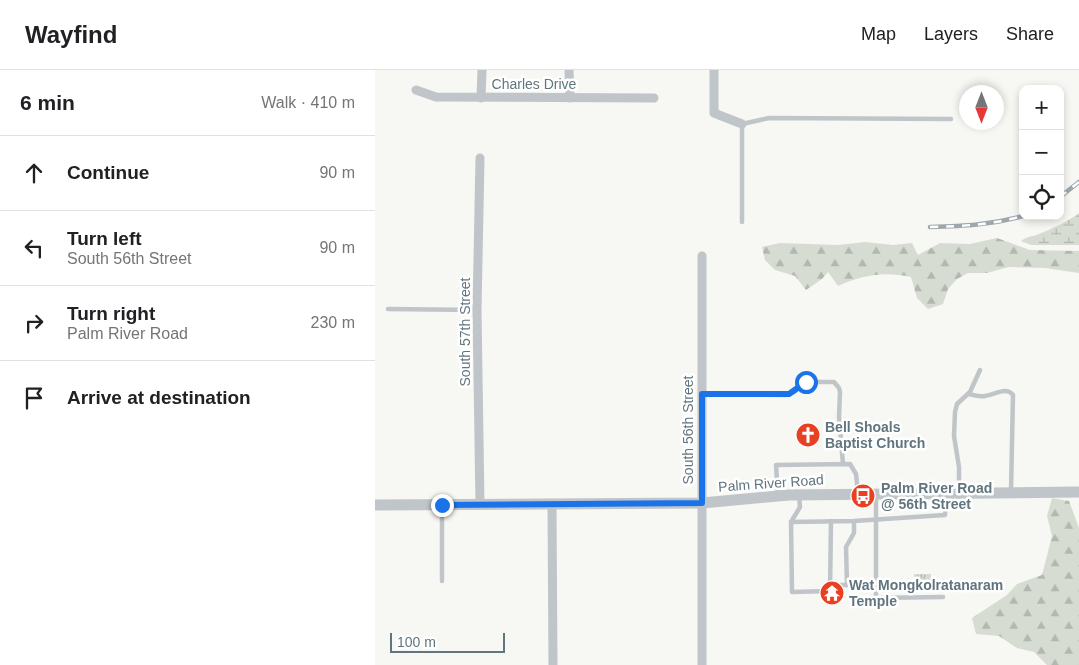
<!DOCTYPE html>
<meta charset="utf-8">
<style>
:root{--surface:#fff;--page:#f2f2f2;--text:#202124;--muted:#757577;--line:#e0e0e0}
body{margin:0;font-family:Arial,sans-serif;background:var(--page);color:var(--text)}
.controls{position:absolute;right:15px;top:15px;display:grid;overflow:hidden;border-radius:10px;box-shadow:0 2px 8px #0003}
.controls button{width:45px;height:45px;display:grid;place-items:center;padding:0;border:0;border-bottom:1px solid var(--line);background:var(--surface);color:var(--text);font:25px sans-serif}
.compass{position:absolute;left:584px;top:15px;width:45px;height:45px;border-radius:50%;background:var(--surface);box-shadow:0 2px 8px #0003;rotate:180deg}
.scale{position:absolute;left:15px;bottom:12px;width:115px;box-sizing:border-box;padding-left:5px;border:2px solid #61757f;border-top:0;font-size:14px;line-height:18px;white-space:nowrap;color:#61757f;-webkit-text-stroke:4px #fff;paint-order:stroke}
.stop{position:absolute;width:15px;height:15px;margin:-11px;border:4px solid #1a73e8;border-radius:50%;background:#fff}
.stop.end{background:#1a73e8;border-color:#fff;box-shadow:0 1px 5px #0008}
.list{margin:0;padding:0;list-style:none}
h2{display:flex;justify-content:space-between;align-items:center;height:65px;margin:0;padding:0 20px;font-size:21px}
h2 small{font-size:16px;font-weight:400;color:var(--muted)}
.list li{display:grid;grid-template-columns:32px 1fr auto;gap:15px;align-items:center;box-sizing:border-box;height:75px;padding:0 20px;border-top:1px solid var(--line)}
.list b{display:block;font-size:19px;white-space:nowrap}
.list p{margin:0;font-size:16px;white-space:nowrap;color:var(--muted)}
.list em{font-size:16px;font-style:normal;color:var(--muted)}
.icon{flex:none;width:28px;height:28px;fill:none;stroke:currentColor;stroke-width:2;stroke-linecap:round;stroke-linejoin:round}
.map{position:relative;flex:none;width:704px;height:595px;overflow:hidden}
header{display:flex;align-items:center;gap:30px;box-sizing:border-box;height:70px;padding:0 25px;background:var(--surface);border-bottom:1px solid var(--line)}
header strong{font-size:24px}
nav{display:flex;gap:28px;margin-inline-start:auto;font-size:18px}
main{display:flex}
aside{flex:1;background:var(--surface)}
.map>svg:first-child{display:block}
.grass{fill:url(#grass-tufts)}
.forest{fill:url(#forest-firs)}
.wetland{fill:url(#wetland-marsh)}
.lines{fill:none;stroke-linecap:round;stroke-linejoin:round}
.service{stroke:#bfc5c8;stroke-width:4.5}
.minor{stroke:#bfc5c8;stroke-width:9}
.tertiary{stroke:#bfc5c8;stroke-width:11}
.rail-casing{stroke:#9ea7ac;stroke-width:4.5}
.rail{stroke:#fff;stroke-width:2.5;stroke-dasharray:8;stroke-linecap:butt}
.route{stroke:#1a73e8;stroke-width:6}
.labels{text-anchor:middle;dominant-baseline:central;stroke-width:5;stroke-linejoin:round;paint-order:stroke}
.street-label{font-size:14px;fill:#61757f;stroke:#fff}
.poi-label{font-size:14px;font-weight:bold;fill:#61757f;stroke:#fff;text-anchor:start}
</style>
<header>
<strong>Wayfind</strong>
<nav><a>Map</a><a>Layers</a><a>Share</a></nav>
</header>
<main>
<aside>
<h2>6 min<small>Walk · 410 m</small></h2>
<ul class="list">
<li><svg class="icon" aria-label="ahead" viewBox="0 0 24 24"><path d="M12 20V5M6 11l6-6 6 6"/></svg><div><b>Continue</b></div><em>90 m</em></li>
<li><svg class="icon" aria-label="left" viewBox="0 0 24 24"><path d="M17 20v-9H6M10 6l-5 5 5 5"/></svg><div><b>Turn left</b><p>South 56th Street</p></div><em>90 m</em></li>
<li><svg class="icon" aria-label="right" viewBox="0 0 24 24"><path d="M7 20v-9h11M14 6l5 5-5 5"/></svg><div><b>Turn right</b><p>Palm River Road</p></div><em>230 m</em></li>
<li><svg class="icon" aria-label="arrive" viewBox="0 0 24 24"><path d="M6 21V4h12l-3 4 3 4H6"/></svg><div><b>Arrive at destination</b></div></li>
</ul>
</aside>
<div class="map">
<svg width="704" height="595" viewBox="0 0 704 595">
<defs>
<pattern id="grass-tufts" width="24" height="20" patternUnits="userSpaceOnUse" patternTransform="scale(1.25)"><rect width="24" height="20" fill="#d7dcd2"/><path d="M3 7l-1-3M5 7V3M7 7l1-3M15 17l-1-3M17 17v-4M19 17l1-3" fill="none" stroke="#b2b7b0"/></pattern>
<pattern id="forest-firs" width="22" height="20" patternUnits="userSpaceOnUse" patternTransform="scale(1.25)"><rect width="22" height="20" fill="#d7dcd2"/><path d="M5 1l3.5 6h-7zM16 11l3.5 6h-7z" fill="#b2b7b0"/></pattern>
<pattern id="wetland-marsh" width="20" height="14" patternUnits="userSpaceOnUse" patternTransform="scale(1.25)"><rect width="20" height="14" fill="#d7dcd2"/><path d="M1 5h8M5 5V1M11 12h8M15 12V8" fill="none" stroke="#b2b7b0"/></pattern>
</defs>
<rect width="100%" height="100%" fill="#f7f7f3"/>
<rect class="grass" x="539" y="504" width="17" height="11"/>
<g class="forest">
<path d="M622,168L655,180L704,181V203L670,198L634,197L612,203H593L582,209L573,219L568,234L553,239L542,228L536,207C510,201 487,205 463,216L453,202L447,209L431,220L420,206L400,200L390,190L387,177L405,173L463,175L490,172L518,175L537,173L543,185L565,173L595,174Z"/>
<path d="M677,428L694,431L704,458V595H672L659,582L642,578L624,566L601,564L597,548L632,525L642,514L667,505L677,466L672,446Z"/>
</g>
<path class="wetland" d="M704,143V175H656L646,171C652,166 657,167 664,164C678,158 692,152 704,143Z"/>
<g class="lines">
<g class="service">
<path d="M367,152V54L394,48L576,49"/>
<path d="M13,239L102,240"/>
<path d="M327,324L410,325L419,322L431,312H459L464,318L465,322L464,347L468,394"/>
<path d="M593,324C599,325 605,327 610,326C620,325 631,316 638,325L636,421"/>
<path d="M584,422V397L579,366L580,342L582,334L595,322L605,300"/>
<path d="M501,425V528L568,527"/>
<path d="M403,426L401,395L475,394L481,404L483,423"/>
<path d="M424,426L425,437L416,452L417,522L455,521L456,451"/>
<path d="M67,436V511"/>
<path d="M416,452L479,451L570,445L571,425"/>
<path d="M455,515H501"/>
<path d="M472,515L471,477L479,463V451"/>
</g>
<g class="minor">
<path d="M194,0L195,28"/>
<path d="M339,0V43L367,54"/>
<path d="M41,20L61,27L279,28"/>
<path d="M106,28L107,0"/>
<path d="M105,88L102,240L105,435"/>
<path d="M327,186V595"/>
<path d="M177,435L178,595"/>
</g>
<path class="tertiary" d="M0,435L327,433L414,425L704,422"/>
<defs>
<g id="rail">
<path d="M685,127L704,112"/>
<path d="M555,157C589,156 615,155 648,146"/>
</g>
</defs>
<use href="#rail" class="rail-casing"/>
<use href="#rail" class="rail"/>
</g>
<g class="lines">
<path class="route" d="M67,435L327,433V324H414L431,312"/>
</g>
<defs>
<symbol id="church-disc" viewBox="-11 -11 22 22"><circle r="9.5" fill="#e84022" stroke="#fff"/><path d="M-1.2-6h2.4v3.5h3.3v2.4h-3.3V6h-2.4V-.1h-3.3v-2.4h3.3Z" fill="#fff"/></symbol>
<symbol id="bus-disc" viewBox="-11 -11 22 22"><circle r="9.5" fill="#e84022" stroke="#fff"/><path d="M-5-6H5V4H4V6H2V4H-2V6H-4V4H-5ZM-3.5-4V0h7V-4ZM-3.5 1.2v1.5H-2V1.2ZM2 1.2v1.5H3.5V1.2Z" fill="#fff"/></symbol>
<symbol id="temple-disc" viewBox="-11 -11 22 22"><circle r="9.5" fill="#e84022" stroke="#fff"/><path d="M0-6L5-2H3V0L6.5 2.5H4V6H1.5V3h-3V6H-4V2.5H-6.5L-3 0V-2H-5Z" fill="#fff"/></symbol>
</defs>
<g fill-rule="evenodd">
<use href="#church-disc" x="419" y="351" width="28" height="28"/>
<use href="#bus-disc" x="474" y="412" width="28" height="28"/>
<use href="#temple-disc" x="443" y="509" width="28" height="28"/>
</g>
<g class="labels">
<g class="street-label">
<text x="159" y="14">Charles Drive</text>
<text transform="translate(90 262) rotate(-90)">South 57th Street</text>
<text transform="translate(313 360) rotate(-90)">South 56th Street</text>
<text transform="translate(396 413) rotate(-4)">Palm River Road</text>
</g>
<g class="poi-label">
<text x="450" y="357">Bell Shoals<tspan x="450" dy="16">Baptist Church</tspan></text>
<text x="506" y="418">Palm River Road<tspan x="506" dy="16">@ 56th Street</tspan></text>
<text x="474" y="515">Wat Mongkolratanaram<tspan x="474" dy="16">Temple</tspan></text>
</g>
</g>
</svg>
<div class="controls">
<button>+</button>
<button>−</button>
<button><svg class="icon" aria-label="locate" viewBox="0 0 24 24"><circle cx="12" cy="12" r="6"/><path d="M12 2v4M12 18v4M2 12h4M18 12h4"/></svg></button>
</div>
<svg class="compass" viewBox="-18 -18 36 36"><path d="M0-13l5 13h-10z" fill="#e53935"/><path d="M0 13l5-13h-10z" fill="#757577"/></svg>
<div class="scale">100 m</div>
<div class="stop" style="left:431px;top:312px"></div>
<div class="stop end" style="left:67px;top:435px"></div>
</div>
</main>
